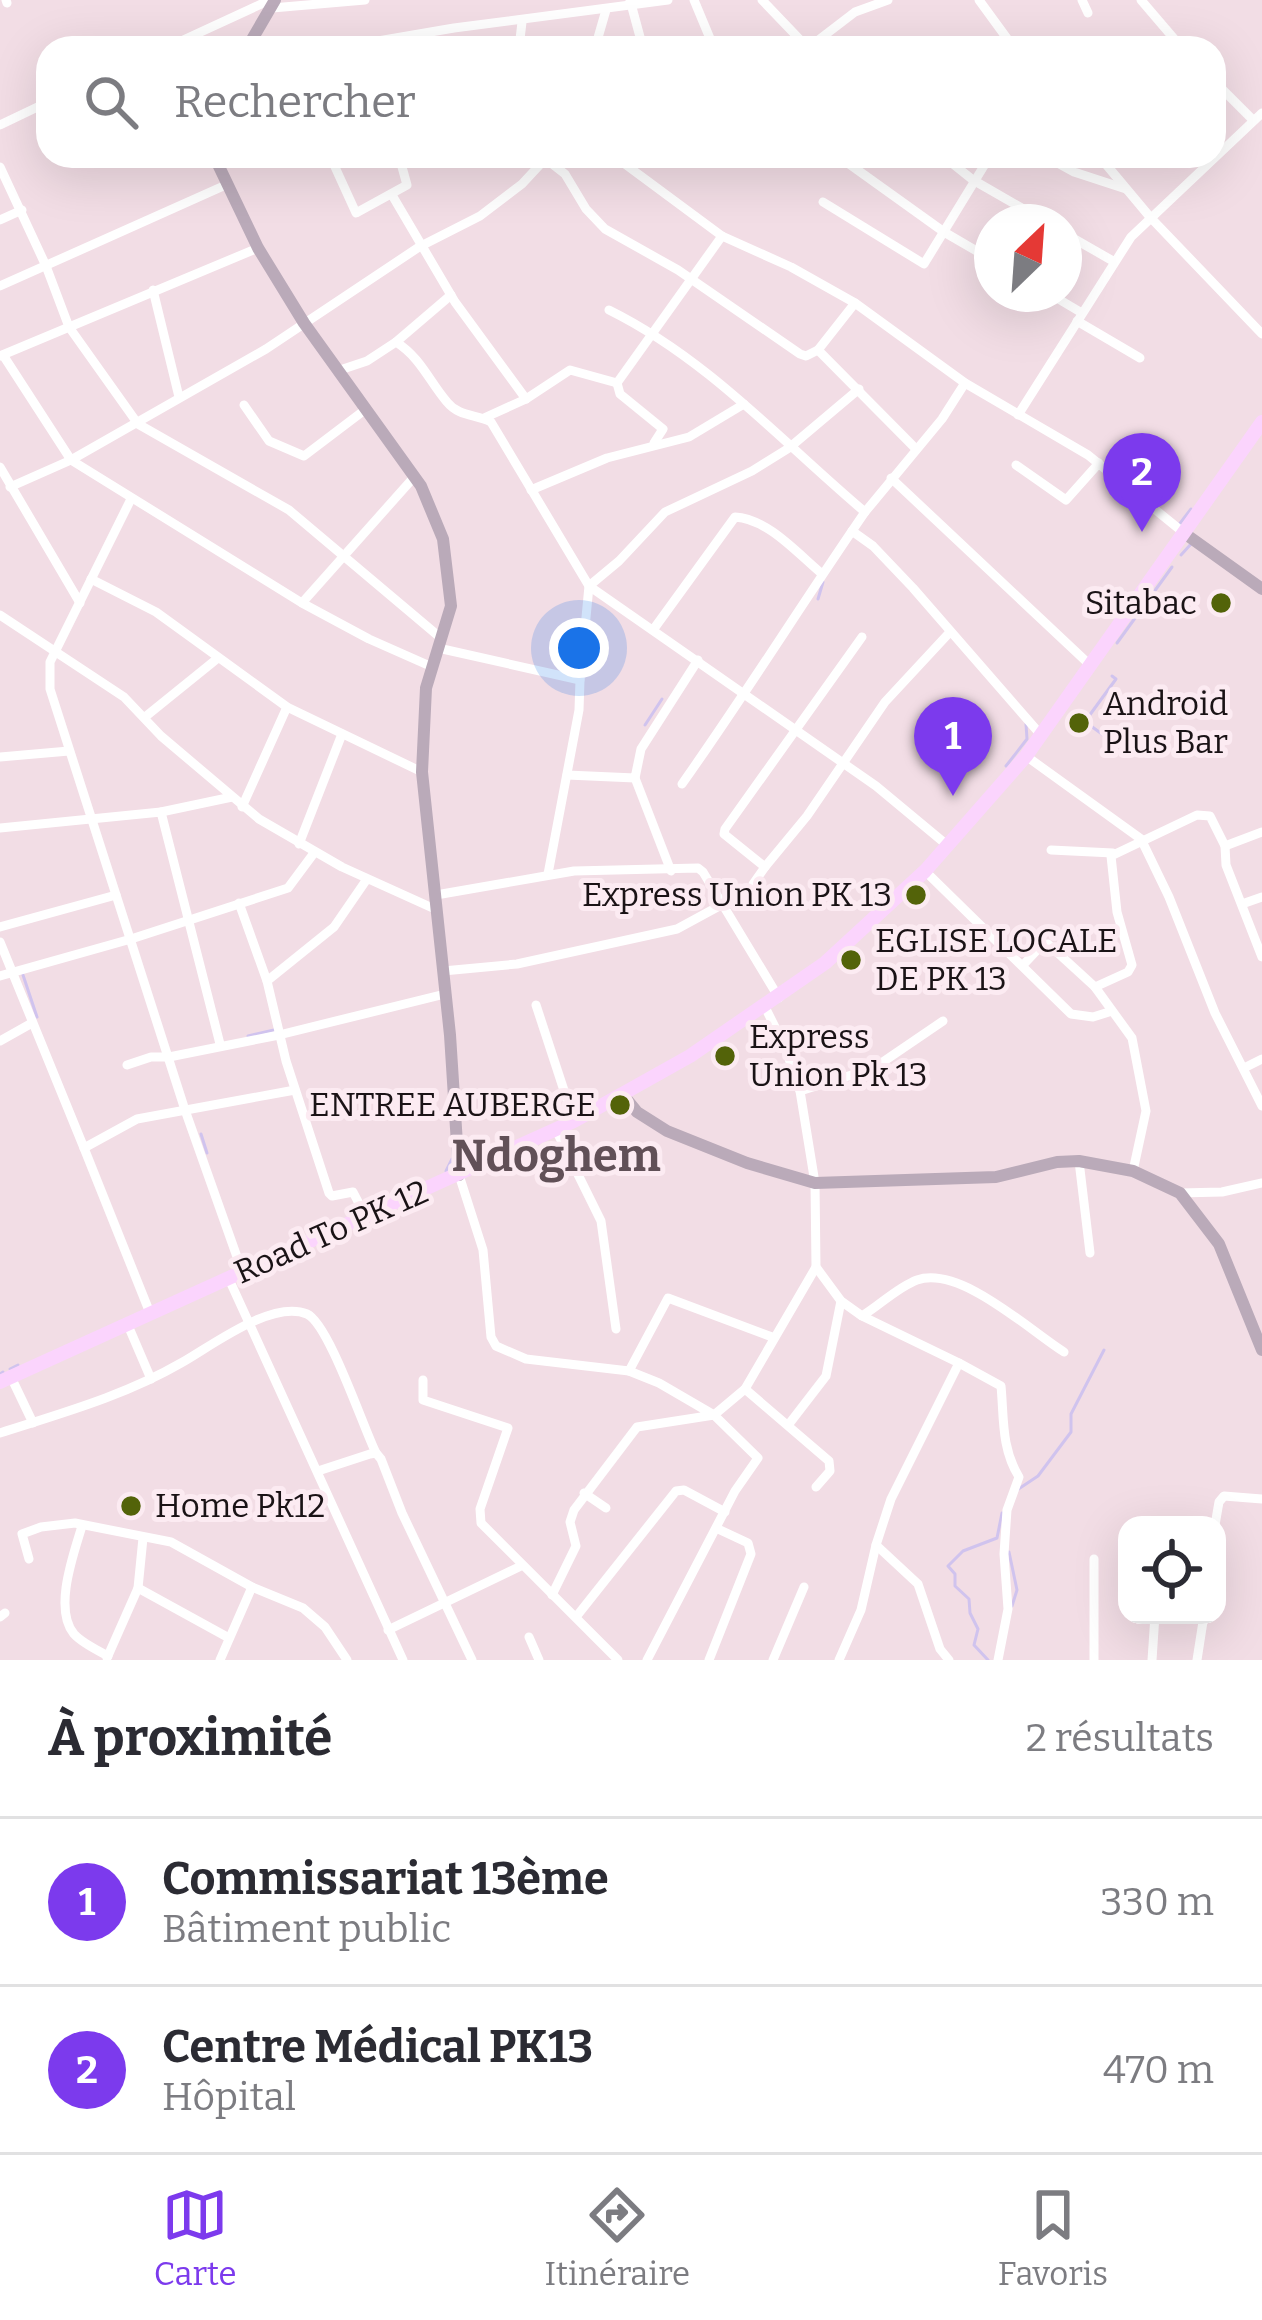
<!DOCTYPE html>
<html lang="fr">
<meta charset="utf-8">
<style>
:root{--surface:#fff;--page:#f7f7f7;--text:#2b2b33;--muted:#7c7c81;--line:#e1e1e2;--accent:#7c3aed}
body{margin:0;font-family:Bitter,serif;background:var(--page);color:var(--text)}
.controls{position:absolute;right:36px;bottom:36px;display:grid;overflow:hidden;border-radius:24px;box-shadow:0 12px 48px #0002}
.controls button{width:108px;height:108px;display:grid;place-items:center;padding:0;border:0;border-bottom:3px solid var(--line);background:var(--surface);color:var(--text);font:60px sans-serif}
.compass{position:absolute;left:974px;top:204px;width:108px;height:108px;border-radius:50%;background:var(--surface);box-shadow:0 12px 48px #0002;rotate:25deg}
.you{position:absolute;left:579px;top:648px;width:42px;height:42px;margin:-30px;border:9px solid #fff;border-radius:50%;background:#1a73e8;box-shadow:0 0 0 18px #1a73e833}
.badge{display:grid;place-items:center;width:78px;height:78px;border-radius:50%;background:var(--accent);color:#fff;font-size:39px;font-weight:700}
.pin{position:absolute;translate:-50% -99px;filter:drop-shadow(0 3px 6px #0008)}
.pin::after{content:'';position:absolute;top:63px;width:42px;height:36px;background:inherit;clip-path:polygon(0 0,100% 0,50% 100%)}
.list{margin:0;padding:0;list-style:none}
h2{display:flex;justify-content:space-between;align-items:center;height:156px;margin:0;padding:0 48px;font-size:51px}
h2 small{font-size:39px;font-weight:400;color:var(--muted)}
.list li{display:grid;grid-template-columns:78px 1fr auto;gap:36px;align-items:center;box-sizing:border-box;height:168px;padding:0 48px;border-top:3px solid var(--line)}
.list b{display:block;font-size:45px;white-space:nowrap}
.list p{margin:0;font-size:39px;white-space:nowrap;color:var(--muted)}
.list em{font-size:39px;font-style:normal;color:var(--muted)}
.icon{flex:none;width:66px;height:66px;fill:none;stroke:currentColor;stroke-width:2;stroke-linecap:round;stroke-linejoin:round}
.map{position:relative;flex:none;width:1262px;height:1660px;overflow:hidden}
.search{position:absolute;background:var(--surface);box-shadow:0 12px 48px #0002;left:36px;right:36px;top:36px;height:132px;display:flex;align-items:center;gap:30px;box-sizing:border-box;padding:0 42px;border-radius:36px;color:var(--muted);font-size:45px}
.sheet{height:492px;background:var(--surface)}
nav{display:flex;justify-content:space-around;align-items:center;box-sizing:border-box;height:168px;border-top:3px solid var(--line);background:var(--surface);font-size:33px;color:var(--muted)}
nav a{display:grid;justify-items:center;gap:6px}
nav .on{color:var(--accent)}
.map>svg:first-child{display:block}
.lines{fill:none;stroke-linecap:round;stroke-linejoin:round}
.stream{stroke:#d0c3ee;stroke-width:3}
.street{stroke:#fff;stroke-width:9}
.secondary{stroke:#baaab9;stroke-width:12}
.primary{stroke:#fbd4fd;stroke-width:14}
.poi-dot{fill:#536309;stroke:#fcebf2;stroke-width:4.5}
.labels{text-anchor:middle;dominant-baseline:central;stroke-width:10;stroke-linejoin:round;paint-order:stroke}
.poi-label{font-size:33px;fill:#1a1316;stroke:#fcebf2;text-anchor:start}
.street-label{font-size:33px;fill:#1a1316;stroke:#fcebf2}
.district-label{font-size:45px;font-weight:bold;fill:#615057;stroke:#fcebf2}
</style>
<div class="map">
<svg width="1262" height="1660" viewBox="0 0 1262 1660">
<rect width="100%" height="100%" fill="#f2dde5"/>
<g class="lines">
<g class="stream">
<path d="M1178,526L1191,509"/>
<path d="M1181,555L1191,544"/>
<path d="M818,599L823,582"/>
<path d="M1117,643L1172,567"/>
<path d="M645,725L662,699"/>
<path d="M1110,740L1091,726L1089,716L1116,679L1112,676"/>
<path d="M1006,766L1027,739L1026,724"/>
<path d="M23,975L37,1017"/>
<path d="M248,1036L274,1030"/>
<path d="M201,1134L207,1153"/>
<path d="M446,1171L452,1159"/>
<path d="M10,1369L18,1365"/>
<path d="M0,1374L3,1372"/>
<path d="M1017,1490L1038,1476L1071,1432V1414L1104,1350"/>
<path d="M1009,1552L1017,1590L1012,1606"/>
<path d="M988,1660L974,1645L978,1629L970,1613L969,1599L955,1586V1574L948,1566L963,1551L997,1538L1002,1513"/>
</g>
<g class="street">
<path d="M6,0L7,3"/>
<path d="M630,0L643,48"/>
<path d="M694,0L714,48"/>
<path d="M762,0L808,48"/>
<path d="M979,0L1014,48"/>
<path d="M1082,0L1088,13"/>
<path d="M1141,0L1182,48"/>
<path d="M272,8L365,0"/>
<path d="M166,48L270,0"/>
<path d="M337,48L454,28L668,0"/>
<path d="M519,48L522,22"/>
<path d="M595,48L606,10"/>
<path d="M808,48L855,12L888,0"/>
<path d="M1214,81L1253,120"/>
<path d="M0,125L48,102"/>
<path d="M330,156L356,213L407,185L399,156"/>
<path d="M614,156L722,236L791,267L855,303L965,383L1088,455L1184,533"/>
<path d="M838,156L944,232L992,260"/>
<path d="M943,156L973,180L1046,222"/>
<path d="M1045,156L1074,172L1126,189"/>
<path d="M1099,156L1150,217L1262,334"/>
<path d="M547,160L565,174L586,209L605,229L678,270L800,354L806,356L818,350L855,303"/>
<path d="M0,167L46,266L69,327L138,424L289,510L442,639"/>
<path d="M392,195L455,302L526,399"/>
<path d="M823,202L924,264L990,156"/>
<path d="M0,220L22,210"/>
<path d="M1064,233L1113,261"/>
<path d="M0,286L228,184"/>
<path d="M153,290L179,397"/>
<path d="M1050,294L1082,313"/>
<path d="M609,310C708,359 782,442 865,512L942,419L965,383"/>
<path d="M1077,321L1140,358"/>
<path d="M396,342L451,295"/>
<path d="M818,350L916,449"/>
<path d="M3,355L71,460L302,603L369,639L430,666"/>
<path d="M0,356L258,248"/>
<path d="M340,370L367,361L396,342C421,358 429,381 447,402C459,417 476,414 491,422L589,586L876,786L947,845"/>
<path d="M617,383L722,236"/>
<path d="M617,383L620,394L663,429L654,443"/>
<path d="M244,405L269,441L304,456L366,409"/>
<path d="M1018,415L1131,237L1262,113"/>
<path d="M484,418L526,399L570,370L617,383"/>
<path d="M1016,465L1066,500L1099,463"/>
<path d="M0,467L80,603"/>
<path d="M891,478L1090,665"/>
<path d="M10,487L71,460L266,349L419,247L480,216L522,184L548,156"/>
<path d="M531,490L607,458L689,437L744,404"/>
<path d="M130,501L50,662V689L185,1110L242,1271"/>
<path d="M852,531L873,546L913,588L1041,735"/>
<path d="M91,579L156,612L287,707L422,772"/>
<path d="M302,603L415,476"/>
<path d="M0,615L124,697L161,736L259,819L342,867L437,910"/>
<path d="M653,630L735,517C768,519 797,553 821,573"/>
<path d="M438,648L580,680L579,710L548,874"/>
<path d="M580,680L589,586L619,561L665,512L752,471L789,448L859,389"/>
<path d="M145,717L218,658"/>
<path d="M1026,756L1141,839L1169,897L1215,1013L1262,1106"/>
<path d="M0,757L69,751"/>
<path d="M567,775L635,778L641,749L698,660"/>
<path d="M635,778L671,871"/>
<path d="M682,784C745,695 803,602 865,512"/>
<path d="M242,807L287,707"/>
<path d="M161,812L232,797"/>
<path d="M0,828L161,812L220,1044"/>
<path d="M299,844L342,734"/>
<path d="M1225,846L1262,832"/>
<path d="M1051,850L1113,853"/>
<path d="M765,867L807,816L885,702L950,632"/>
<path d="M925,871L1071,1014L1093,1017L1112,1011"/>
<path d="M753,884L765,867L724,834L725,829L862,637"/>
<path d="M436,895L574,871L698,868L703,872L779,998"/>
<path d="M239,903L267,981L286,1061L329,1193L332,1196L353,1192L366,1217"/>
<path d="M1242,904L1262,897"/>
<path d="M0,927L116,895"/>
<path d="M0,942L84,1148L137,1119L295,1090"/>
<path d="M1024,964L1042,945L1048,944L1095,987L1132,1038L1146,1111L1133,1171"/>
<path d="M443,971L517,964L677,929L723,904"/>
<path d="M0,976L131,939L288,888L314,853"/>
<path d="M267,981L334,927L367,879"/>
<path d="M1095,987L1128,972L1132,965L1117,912L1111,856L1197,815L1210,816L1225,846L1226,865L1262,957"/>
<path d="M536,1005L574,1121"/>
<path d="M765,1007L785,1047L800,1091L815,1183L816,1267L841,1301L862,1316L959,1363L891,1499L876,1545L861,1610L839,1660"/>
<path d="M0,1041L32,1023"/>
<path d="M127,1065L151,1057H169L279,1035L445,994"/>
<path d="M1244,1068L1262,1059"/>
<path d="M800,1091L874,1068L943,1021"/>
<path d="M556,1130L601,1221L616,1329"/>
<path d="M84,1148L150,1313"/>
<path d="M1079,1161L1090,1253"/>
<path d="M459,1175L483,1250L491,1337L496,1346L526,1359L629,1371L668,1298L772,1337"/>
<path d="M1180,1193L1222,1192L1262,1183"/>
<path d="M228,1277L403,1660"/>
<path d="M862,1316C880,1305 898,1287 917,1280C960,1265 1029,1330 1064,1352"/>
<path d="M127,1323L151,1379"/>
<path d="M959,1363L1001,1386C1004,1417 1001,1448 1019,1477L1007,1510L1004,1554L1008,1609L998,1660"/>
<path d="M11,1377L33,1423"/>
<path d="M423,1380V1400L508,1428L480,1509L481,1523L618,1660"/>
<path d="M745,1389L829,1461L830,1471L816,1487"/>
<path d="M789,1424L826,1376L841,1301"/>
<path d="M0,1433C62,1413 124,1396 181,1363C210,1347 272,1299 307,1314C329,1324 363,1427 376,1453"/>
<path d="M318,1471L370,1454L376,1453L381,1459L402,1513L472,1660"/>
<path d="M584,1493L606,1508"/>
<path d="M1174,1525L1175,1522"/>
<path d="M1215,1525L1219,1502L1224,1496L1262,1499"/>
<path d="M82,1526C74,1553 53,1609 74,1634C82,1643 97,1650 108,1656"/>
<path d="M876,1545L918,1584L940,1649L949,1660"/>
<path d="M29,1559L22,1534L41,1527L75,1523L171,1542L252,1587L303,1608L325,1627L347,1660"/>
<path d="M1094,1559V1660"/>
<path d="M138,1588L229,1638"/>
<path d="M552,1595L576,1546L570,1522L574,1510L637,1427L714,1415L659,1383L629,1371"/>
<path d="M0,1617L5,1613"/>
<path d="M576,1617L676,1491L684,1490L725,1512"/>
<path d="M388,1630L521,1566"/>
<path d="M529,1637L539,1660"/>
<path d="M107,1658L138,1588L143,1538"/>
<path d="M220,1660L252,1587"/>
<path d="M647,1660L735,1491L758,1458L714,1415L745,1389L816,1267"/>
<path d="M709,1660L751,1554L748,1543L718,1529"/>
<path d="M773,1660L804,1587"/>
<path d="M1152,1660L1155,1615"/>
<path d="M1197,1660L1204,1615"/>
</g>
<g class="secondary">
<path d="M247,48L275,0"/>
<path d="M214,156L258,248L304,323L421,486L443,539L451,606L426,688L422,772L450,1035L459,1175"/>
<path d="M1184,533L1262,589"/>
<path d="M624,1096L637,1112L667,1131L747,1163L815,1183L996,1177L1057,1162L1079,1161L1133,1171L1180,1193L1219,1244L1262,1350"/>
</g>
<path class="primary" d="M0,1382L574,1121L690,1056L825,963L925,871L1026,756L1262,422"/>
</g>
<g class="poi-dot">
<circle cx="1221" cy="603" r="12"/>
<circle cx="1079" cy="723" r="12"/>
<circle cx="916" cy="895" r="12"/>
<circle cx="851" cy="960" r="12"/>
<circle cx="725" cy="1056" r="12"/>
<circle cx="620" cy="1105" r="12"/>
<circle cx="131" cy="1506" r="12"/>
</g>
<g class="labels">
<g class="poi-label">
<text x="1197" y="603" text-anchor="end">Sitabac</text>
<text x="1103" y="704">Android<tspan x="1103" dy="38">Plus Bar</tspan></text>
<text x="892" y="895" text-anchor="end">Express Union PK 13</text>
<text x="875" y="941">EGLISE LOCALE<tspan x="875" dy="38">DE PK 13</tspan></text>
<text x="749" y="1037">Express<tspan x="749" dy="38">Union Pk 13</tspan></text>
<text x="596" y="1105" text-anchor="end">ENTREE AUBERGE</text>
<text x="155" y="1506">Home Pk12</text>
</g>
<g class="street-label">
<text transform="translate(331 1232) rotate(-24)">Road To PK 12</text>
</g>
<g class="district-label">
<text x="556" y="1156">Ndoghem</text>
</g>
</g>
</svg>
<div class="controls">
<button><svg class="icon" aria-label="locate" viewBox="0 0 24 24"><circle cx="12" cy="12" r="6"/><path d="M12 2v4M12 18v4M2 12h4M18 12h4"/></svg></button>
</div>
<svg class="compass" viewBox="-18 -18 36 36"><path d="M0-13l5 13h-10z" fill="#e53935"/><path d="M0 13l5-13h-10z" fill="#7c7c81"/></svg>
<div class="you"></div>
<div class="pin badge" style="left:953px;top:796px">1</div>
<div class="pin badge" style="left:1142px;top:532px">2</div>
<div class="search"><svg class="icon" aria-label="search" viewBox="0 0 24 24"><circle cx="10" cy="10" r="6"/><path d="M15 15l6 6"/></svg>Rechercher</div>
</div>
<section class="sheet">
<h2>À proximité<small>2 résultats</small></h2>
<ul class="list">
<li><span class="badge">1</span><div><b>Commissariat 13ème</b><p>Bâtiment public</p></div><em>330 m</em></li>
<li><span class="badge">2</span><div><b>Centre Médical PK13</b><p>Hôpital</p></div><em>470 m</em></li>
</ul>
</section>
<nav>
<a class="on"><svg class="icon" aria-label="map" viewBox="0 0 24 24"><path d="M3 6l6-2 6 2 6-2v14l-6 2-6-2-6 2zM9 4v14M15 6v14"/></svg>Carte</a>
<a><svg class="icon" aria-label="directions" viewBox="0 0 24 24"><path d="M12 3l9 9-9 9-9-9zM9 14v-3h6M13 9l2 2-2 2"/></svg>Itinéraire</a>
<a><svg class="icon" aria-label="saved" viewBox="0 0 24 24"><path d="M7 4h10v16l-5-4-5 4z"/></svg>Favoris</a>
</nav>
